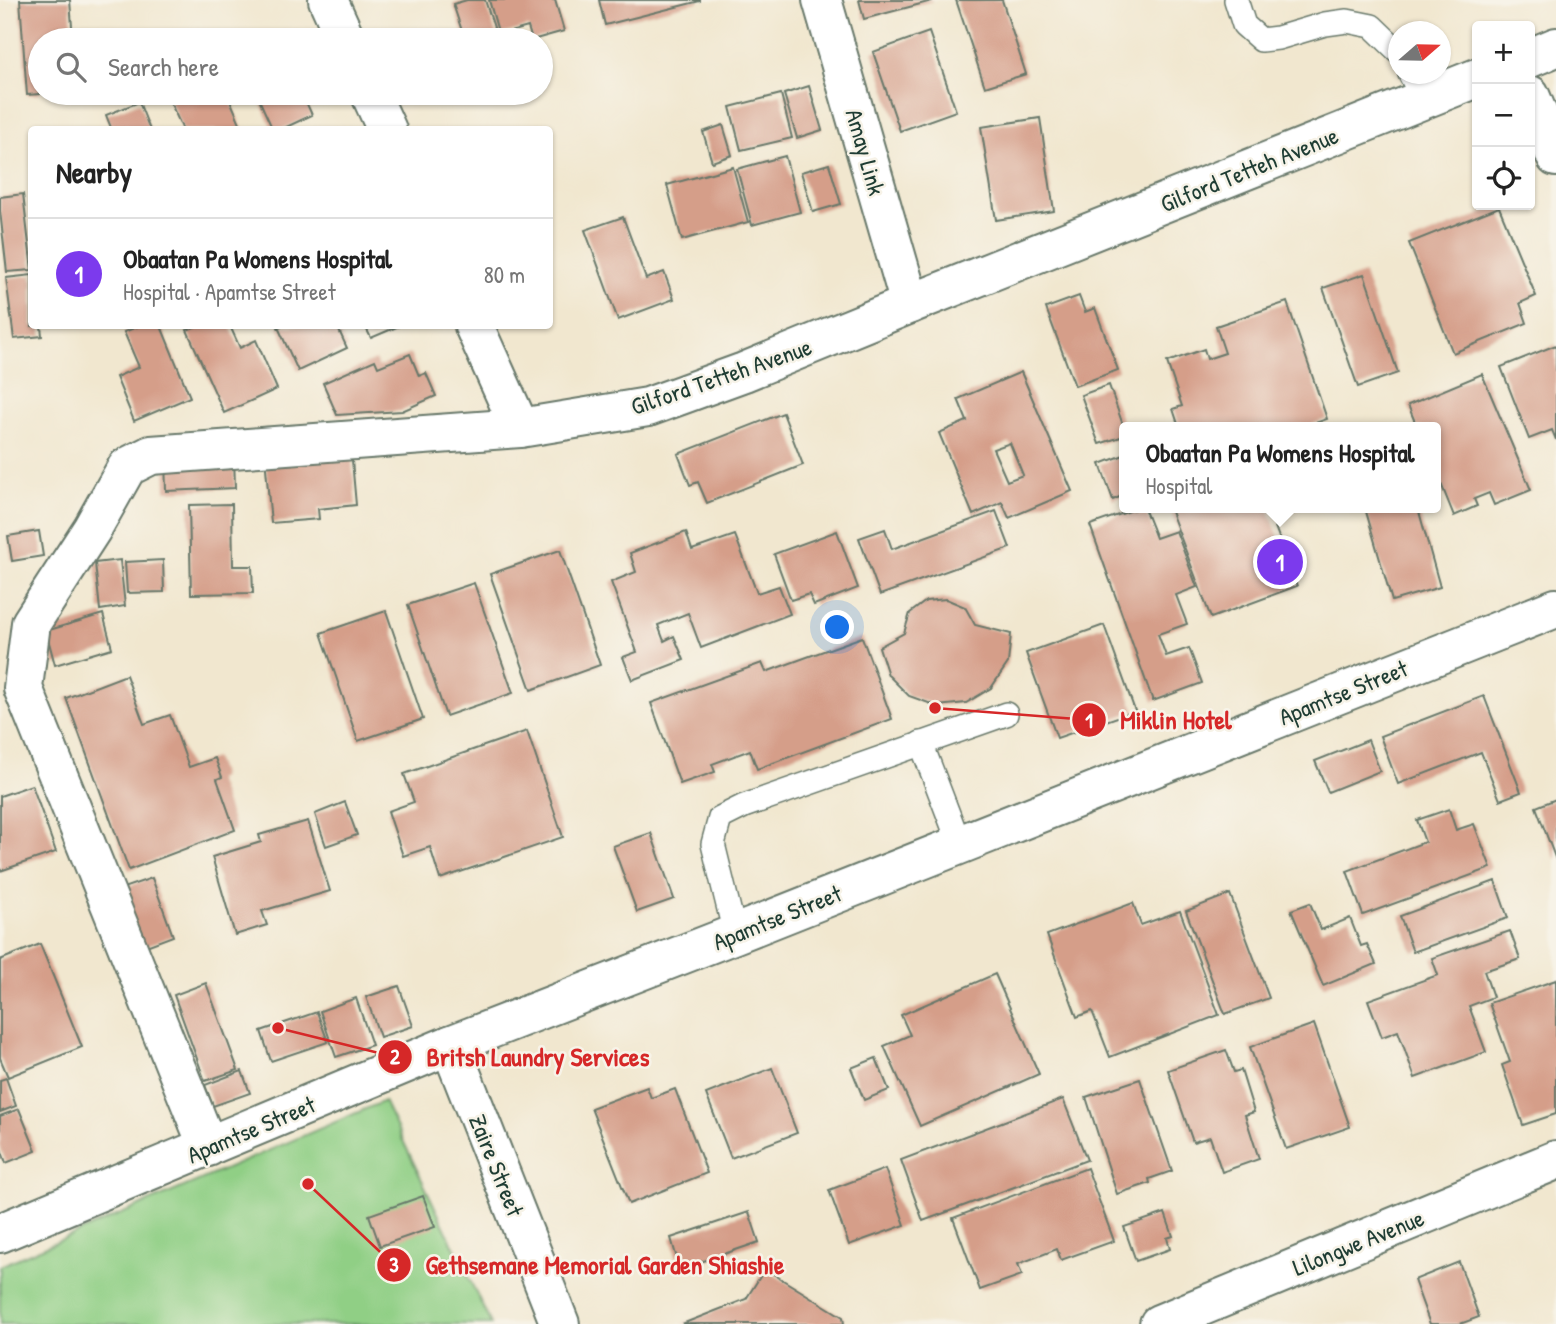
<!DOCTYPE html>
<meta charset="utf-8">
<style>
:root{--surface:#fff;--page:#f6f6f6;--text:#222;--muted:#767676;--line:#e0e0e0;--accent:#7c3aed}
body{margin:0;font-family:"Patrick Hand",sans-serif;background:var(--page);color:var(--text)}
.controls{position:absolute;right:21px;top:21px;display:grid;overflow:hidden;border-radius:7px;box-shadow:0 2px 5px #0004}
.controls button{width:63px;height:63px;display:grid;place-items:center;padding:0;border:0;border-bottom:2px solid var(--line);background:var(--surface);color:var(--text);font:35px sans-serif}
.compass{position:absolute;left:1388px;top:21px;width:63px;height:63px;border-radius:50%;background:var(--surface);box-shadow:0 2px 5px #0004;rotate:70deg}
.you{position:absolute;left:838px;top:628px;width:24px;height:24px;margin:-18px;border:5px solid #fff;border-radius:50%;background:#1a73e8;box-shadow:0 0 0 10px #1a73e833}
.badge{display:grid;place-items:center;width:46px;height:46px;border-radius:50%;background:var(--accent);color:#fff;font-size:23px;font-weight:700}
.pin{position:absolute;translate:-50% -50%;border:4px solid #fff;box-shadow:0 2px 7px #0006}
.popup{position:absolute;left:1119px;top:422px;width:322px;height:91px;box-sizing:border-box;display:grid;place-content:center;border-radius:7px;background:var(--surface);filter:drop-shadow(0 2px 5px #0005);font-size:23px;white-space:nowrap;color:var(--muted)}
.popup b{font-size:26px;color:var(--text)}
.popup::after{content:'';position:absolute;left:50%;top:100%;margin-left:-14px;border:14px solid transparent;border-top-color:var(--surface)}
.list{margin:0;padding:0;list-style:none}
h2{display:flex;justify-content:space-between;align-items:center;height:91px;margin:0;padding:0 28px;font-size:30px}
h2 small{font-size:23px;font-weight:400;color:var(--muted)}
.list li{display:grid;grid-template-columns:46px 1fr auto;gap:21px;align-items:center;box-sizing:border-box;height:112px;padding:0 28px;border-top:2px solid var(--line)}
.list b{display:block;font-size:26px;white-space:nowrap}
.list p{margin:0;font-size:23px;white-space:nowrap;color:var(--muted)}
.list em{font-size:23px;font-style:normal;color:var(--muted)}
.icon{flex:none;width:38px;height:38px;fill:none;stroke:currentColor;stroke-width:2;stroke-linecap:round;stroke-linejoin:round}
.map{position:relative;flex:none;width:1556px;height:1324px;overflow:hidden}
.search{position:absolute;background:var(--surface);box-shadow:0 2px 5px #0004;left:28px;top:28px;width:525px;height:77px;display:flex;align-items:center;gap:18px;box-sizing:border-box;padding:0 24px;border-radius:38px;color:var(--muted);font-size:26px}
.panel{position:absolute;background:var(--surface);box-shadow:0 2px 5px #0004;left:28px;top:126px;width:525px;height:203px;border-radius:7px}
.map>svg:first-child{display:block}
.green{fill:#90cf85;stroke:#58865c;stroke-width:2}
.building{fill:#d59e89;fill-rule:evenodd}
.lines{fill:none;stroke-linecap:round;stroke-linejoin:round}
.service-casing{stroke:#68786a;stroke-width:26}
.minor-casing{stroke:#68786a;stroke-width:42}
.service{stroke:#fff;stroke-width:23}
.minor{stroke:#fff;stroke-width:38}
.labels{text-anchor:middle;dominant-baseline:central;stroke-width:5;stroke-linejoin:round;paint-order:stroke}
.street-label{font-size:24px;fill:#1f3d34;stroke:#f7f3e8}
.leader{fill:none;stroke:#d62828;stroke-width:2.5}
.callout-dot{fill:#d62828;stroke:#f7f3e8;stroke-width:2.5}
.mark-label{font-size:21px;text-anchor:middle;font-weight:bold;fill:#fff}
.callout-label{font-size:26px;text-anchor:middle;font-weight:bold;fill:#d62828;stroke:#f7f3e8;stroke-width:5;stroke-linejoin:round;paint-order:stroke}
</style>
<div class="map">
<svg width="1556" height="1324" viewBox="0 0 1556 1324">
<rect width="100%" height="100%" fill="#f7f3e8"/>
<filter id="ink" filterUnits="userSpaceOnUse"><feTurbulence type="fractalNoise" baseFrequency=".0143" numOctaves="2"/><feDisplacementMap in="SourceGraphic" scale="14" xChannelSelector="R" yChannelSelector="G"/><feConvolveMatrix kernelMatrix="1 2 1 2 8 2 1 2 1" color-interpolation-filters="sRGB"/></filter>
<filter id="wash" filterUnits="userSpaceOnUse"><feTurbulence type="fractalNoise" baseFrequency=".00686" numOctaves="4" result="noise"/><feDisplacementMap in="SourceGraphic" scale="28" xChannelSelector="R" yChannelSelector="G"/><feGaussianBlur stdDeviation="1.57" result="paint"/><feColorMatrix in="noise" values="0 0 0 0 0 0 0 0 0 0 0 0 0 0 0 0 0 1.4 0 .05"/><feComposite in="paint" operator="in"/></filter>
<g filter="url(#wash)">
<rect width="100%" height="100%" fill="#f1e7cf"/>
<path class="green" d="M384,1101L491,1324H0V1266Z"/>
<g id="blocks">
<g class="building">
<path d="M20,0H70L73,40H40V94L27,95Z"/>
<path d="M467,0H485L498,40H465L453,4Z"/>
<path d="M489,0H555L564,31L532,40L528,27L499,35Z"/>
<path d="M599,0H700V1L605,25Z"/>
<path d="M859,0H932V1L864,19Z"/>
<path d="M956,0H1002L1026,74L985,87Z"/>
<path d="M286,30L290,40H264Z"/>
<path d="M929,32L956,111L900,131L873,52Z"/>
<path d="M809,86L822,130L797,138L784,94Z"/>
<path d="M166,93H227L243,130H183Z"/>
<path d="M256,93H302L312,115L280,130H273Z"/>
<path d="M781,94L792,138L741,150L730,107Z"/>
<path d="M139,102L150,130H112L106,115Z"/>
<path d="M1040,118L1054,211L996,220L981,127Z"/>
<path d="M723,125L732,155L712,162L703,132Z"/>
<path d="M785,156L800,212L752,225L737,169Z"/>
<path d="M829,164L841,204L813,212L801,172Z"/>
<path d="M733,167L748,222L682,240L667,185Z"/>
<path d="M23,194L32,270L7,272L0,211V197Z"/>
<path d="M1499,207L1536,296L1520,303L1527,323L1453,353L1409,243Z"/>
<path d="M623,217L646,279L664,272L674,299L618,320L585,230Z"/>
<path d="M1364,274L1398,373L1358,387L1323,288Z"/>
<path d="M32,275V326H41L42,336L14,339L6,278Z"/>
<path d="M1079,296L1085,312L1095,308L1118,370L1075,386L1046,308Z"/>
<path d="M1287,302L1327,419L1304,427H1179L1173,409L1182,406L1167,362L1204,349L1207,359L1225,353L1216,326Z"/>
<path d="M139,326H161L190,397L134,421L116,377L139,367L124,332Z"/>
<path d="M197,326H230L240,348L256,340L277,389L224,413L187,330Z"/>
<path d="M281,326H337L347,348L298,371L278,327Z"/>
<path d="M365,326H399L371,338Z"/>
<path d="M1556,345V440L1552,430L1529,439L1501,367Z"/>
<path d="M410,354L419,376L426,373L436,396L402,411L337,415L323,383L375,360L378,367Z"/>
<path d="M1021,372L1072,491L1009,518L1002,502L973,515L939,433L967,421L958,399ZM1010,443L1023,475L1007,481L993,449Z"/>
<path d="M1482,374L1531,490L1494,505L1489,493L1474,499L1477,506L1454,516L1436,471V427H1417L1408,405Z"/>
<path d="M1109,385L1124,428V436L1099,444L1081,395Z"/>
<path d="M783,413L803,465L707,503L698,482L690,485L678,454Z"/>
<path d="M351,449L356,505L318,509L319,519L271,523L265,457Z"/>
<path d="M1124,455V495L1113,500L1100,464Z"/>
<path d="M234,456L235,488L166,491L165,459Z"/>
<path d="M232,504L233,566H252L253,593L191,594L189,505Z"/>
<path d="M1138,508H1144L1156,538L1176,531L1197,587L1176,595L1187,624L1158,634L1166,656L1189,648L1202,683L1153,701L1090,525Z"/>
<path d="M1174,508H1268L1297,586L1211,618L1170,509Z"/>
<path d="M1365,508H1418L1440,587L1392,601Z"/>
<path d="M996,511L1010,548L880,595L859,538L885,529L892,549Z"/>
<path d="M39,531L43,556L12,561L8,536Z"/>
<path d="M837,531L858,588L814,605L809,594L791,600L774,554Z"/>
<path d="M686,532L692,550L735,535L757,593L779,586L790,614L701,648L688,613L658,625L664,641L674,636L684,660L632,680L623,657L637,652L611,582L636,572L630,553Z"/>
<path d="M560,550L600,665L531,690L490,574Z"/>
<path d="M120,560L125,606L100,610L95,563Z"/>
<path d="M163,560L164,592L127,593L125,562Z"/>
<path d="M474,583L513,693L446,716L408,605Z"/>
<path d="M946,599L965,607L975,625L1011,634L1008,663L991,688L966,703L937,706L909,696L888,675L879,647L904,633L910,613L926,601Z"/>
<path d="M386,611L423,719L358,741L321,633Z"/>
<path d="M103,614L112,648L55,665L46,631Z"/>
<path d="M1104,625L1135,711L1057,738L1026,653Z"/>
<path d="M862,637L892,719L757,769L750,750L712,764L715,772L680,784L651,703L762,663L766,672Z"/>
<path d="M126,675L144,724L170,715L189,767L215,758L222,777L217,779L235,830L129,870L66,698Z"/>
<path d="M1484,696L1521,792L1500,800L1481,752L1398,784L1380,736Z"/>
<path d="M527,731L563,837L440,879L430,847L403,856L388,811L414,802L404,774Z"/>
<path d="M1368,740L1380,771L1328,792L1315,761Z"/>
<path d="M32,785L56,852L0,871V796Z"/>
<path d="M1556,799V860L1536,807Z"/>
<path d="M345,802L357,835L326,846L315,814Z"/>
<path d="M1449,809L1456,830L1474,824L1491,868L1363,915L1347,871L1425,842L1417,820Z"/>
<path d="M308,821L330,891L262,911L267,925L235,935L212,857L261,842L259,835Z"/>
<path d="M651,833L674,899L637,912L613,846Z"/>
<path d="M152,878L173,936L141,948L120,889Z"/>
<path d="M1495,881L1508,918L1413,952L1400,916Z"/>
<path d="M1230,894L1269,998L1225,1014L1186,911Z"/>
<path d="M1133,903L1141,925L1180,911L1219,1015L1110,1057L1092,1011L1077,1017L1047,935Z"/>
<path d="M1310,903L1321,930L1350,918L1361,946L1367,944L1376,964L1323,986L1291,910Z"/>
<path d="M1510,931L1520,959L1484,971L1493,997L1469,1006L1486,1052L1415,1078L1398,1031L1382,1037L1368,1000L1438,975L1432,958Z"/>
<path d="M40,944L82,1047L8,1077L0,1058V960Z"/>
<path d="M995,974L1039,1074L920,1126L884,1046L910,1035L901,1015Z"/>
<path d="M1556,980V1114L1523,1125L1502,1065L1510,1062L1489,1003Z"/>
<path d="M206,983L238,1070L205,1081L174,995Z"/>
<path d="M399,986L413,1026L380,1037L366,997Z"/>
<path d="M356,998L372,1045L336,1057L320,1011Z"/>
<path d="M317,1012L328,1042L271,1061L261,1031Z"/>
<path d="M1314,1024L1350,1127L1286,1149L1250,1047Z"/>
<path d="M1226,1050L1234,1072L1241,1070L1254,1112L1245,1115L1259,1159L1222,1172L1210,1137L1193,1142L1168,1070Z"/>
<path d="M876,1058L889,1090L864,1100L851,1068Z"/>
<path d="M772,1068L797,1133L731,1158L706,1094Z"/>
<path d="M242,1071L250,1093L213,1106L205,1085Z"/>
<path d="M6,1078L16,1106L0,1112V1080Z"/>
<path d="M1140,1079L1172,1171L1149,1179L1150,1183L1117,1194L1086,1097Z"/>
<path d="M647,1087L651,1098L675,1089L707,1173L629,1204L591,1108Z"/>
<path d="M1063,1099L1087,1160L923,1221L901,1160Z"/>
<path d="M19,1109L36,1151L6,1163L0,1146V1116Z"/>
<path d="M1087,1168L1114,1241L1061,1260L1057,1249L1018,1264L1022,1275L980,1290L953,1218Z"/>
<path d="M885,1169L905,1225L849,1245L829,1190Z"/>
<path d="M423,1196L435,1227L380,1246L369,1215Z"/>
<path d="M749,1212L759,1242L680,1269L671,1238Z"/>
<path d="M1165,1213L1173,1236L1167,1238L1170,1249L1136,1261L1124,1227Z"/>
<path d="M1459,1262L1479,1317L1460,1324H1430L1414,1280Z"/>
<path d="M765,1269L843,1317L844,1324H682L746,1299Z"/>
</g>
</g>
</g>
<g filter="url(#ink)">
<use href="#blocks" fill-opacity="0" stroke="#68786a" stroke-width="2"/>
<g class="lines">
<defs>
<g id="service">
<path d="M1236,0L1244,25L1261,40L1278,38L1325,24L1347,21L1372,26L1398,51"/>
<path d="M1410,74L1424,100"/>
<path d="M921,743L960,845"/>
<path d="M735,934L713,844L720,818L744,806L1006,714"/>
</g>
<g id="minor">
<path d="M328,0L346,40"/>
<path d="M822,0L910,304"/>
<path d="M1530,58L1556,47"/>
<path d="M370,93L387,130"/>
<path d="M1530,95L1556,157"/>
<path d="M474,326L520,428"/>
<path d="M450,1045L560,1324"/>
<path d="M208,1147L23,688L31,623L92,529L127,467L151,455L520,428L648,407L744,372L910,304L1477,78"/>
<path d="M0,1233L450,1045L735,934L1556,608"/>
<path d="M1159,1324L1556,1160"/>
</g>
</defs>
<use href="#service" class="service-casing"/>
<use href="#minor" class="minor-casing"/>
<use href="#service" class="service"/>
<use href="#minor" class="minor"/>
</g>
</g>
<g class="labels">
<g class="street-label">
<text transform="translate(866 152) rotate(74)">Amay Link</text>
<text transform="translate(1249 169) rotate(-22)">Gilford Tetteh Avenue</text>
<text transform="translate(721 376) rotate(-19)">Gilford Tetteh Avenue</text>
<text transform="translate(1343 692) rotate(-22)">Apamtse Street</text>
<text transform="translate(777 917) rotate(-22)">Apamtse Street</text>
<text transform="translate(251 1129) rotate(-23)">Apamtse Street</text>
<text transform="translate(497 1165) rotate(68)">Zaire Street</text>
<text transform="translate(1358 1242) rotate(-22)">Lilongwe Avenue</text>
</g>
</g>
<path class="leader" d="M935 708L1089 720M278 1028L395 1057M308 1184L394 1265"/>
<g class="callout-dot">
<circle cx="935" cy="708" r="7"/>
<circle cx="278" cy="1028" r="7"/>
<circle cx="308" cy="1184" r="7"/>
<circle cx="1089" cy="720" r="18"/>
<circle cx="395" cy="1057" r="18"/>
<circle cx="394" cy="1265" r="18"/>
</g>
<g class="mark-label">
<text x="1089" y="728">1</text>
<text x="395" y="1064">2</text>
<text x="394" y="1272">3</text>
</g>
<g class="callout-label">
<text x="1176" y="729">Miklin Hotel</text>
<text x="538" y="1066">Britsh Laundry Services</text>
<text x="605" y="1274">Gethsemane Memorial Garden Shiashie</text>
</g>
</svg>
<div class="controls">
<button>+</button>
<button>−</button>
<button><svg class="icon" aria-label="locate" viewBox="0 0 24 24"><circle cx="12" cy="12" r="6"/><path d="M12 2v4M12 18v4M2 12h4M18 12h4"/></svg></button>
</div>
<svg class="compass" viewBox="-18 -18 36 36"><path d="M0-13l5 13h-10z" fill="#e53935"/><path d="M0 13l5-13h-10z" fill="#767676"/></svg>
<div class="you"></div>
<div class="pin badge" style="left:1280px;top:562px">1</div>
<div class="popup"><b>Obaatan Pa Womens Hospital</b>Hospital</div>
<div class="search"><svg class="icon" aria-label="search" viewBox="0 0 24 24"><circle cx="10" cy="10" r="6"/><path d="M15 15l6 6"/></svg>Search here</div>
<section class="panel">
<h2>Nearby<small></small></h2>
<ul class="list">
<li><span class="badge">1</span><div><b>Obaatan Pa Womens Hospital</b><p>Hospital · Apamtse Street</p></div><em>80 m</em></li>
</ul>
</section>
</div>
